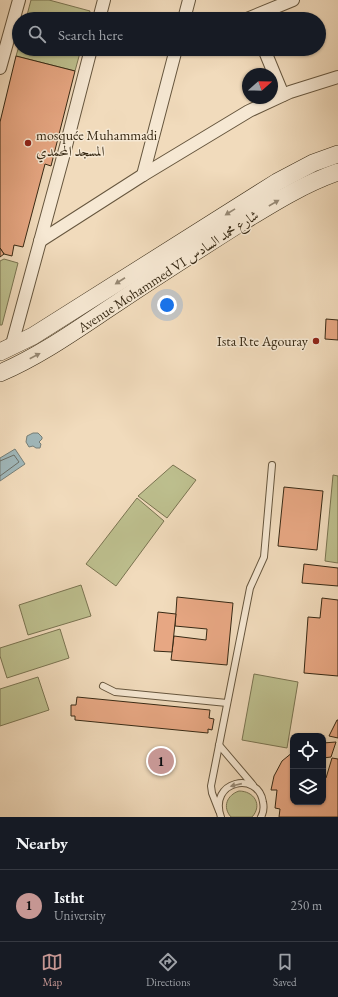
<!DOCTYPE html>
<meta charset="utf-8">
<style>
:root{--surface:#171b24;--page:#20242c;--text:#f1f3f6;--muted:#9ea1a6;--line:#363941;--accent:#c59692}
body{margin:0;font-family:"EB Garamond",Amiri,serif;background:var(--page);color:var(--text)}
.controls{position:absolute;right:12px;bottom:12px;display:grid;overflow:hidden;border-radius:8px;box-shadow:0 1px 3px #0004}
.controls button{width:36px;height:36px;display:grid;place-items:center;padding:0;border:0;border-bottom:1px solid var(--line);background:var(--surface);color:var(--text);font:20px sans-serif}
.compass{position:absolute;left:242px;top:68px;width:36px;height:36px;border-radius:50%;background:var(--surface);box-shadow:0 1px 3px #0004;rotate:70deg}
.you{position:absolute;left:167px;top:305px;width:14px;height:14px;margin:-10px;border:3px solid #fff;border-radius:50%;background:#1a73e8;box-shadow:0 0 0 6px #1a73e833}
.badge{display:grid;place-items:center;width:26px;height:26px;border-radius:50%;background:var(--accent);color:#111;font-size:13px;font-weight:700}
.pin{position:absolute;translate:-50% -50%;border:2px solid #fff;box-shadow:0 1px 4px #0006}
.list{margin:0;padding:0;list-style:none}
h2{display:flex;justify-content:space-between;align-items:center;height:52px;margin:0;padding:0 16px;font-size:17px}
h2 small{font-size:13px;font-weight:400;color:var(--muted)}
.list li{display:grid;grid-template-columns:26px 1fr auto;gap:12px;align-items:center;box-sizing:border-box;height:72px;padding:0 16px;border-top:1px solid var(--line)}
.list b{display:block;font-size:15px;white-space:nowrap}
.list p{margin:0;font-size:13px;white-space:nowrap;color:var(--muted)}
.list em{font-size:13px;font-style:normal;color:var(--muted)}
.icon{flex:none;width:22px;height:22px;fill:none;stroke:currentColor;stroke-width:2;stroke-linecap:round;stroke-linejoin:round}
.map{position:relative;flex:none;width:338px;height:817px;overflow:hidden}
.search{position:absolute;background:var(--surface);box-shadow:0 1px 3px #0004;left:12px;right:12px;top:12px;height:44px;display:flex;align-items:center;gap:10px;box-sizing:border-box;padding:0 14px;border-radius:22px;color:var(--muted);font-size:15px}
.sheet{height:124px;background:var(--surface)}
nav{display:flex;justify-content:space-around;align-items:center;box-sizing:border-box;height:56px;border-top:1px solid var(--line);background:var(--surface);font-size:11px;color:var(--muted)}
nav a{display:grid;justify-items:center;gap:2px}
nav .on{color:var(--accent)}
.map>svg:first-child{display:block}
.green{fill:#bdbf8e;stroke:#7a7451}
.water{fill:#a0b8bb;stroke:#767f78}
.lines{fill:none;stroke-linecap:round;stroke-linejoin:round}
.shore{stroke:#6c7068;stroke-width:1}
.building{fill:#e7a783;stroke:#372914}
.service-casing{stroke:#66563e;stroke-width:8}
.minor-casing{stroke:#66563e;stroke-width:14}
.secondary-casing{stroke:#372914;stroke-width:18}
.service{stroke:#f6e8d3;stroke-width:6}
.minor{stroke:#f6e8d3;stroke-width:12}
.secondary{stroke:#f6e8d3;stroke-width:17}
.oneway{fill:#968874}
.poi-dot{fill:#8f2418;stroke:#f6e8d3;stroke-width:1.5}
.labels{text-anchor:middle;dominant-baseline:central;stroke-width:3;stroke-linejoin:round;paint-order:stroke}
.poi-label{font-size:14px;fill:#372914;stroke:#f6e8d3;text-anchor:start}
.street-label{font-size:14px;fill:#372914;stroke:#f6e8d3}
</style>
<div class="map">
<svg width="338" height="817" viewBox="0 0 338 817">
<rect width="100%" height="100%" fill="#f1dbbc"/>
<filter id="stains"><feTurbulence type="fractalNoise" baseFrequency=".005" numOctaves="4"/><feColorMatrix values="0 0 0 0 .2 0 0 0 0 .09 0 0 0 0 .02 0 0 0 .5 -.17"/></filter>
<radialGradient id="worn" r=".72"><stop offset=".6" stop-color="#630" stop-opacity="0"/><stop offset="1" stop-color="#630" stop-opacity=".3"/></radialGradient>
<g class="green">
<path d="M31,0H49L90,11L88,19H26Z"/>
<path d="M19,46V49H81L75,71L16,56Z"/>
<path d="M4,259L18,263L2,325H0V261Z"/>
<path d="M173,465L196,480L167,518L138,496Z"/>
<path d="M333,475L338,476V563L325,561Z"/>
<path d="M137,498L164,521L116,586L86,564Z"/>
<path d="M81,585L91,616L28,635L19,605Z"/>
<path d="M60,629L69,658L7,678L0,656V648Z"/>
<path d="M254,674L298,682L287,748L242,740Z"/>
<path d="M38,677L49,710L0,726V689Z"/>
<path d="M239,791C254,791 263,805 252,817H231C222,807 227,795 239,791Z"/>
</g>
<g class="water">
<path d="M33,433H38L42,437V439L39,442L41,444L40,448H36L33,446L29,447L26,442L27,436Z"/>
<path d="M15,449L25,464L0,481V458Z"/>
</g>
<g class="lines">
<path class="shore" d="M0,461L14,455L19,462L0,476"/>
</g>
<g class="building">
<path d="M16,56L75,71L51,166L45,164L23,247L14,245L12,256L4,254L0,248V122Z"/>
<path d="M0,248L4,254L0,257Z"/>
<path d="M326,319L338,320V340L325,339Z"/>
<path d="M284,487L323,491L317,550L278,546Z"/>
<path d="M304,564L338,568V586L302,583Z"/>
<path d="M177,597L233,603L227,665L171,660L174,636L206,640L207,629L175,626Z"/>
<path d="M322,598L338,600V676L304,673L308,617L320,618Z"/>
<path d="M158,612L176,614L172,652L154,651Z"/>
<path d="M77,697L210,710L209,718L214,719L212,730L208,729V733L75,720V716H71V705H76Z"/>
<path d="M337,720H338V738L329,736Z"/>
<path d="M336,742L331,757L323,758V743Z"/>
<path d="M293,752V802H323V778H326L332,758L338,759V817H279L280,809L275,808L277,790H271L274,776L282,761Z"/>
</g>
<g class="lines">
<defs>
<g id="service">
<path d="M103,686L115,692L227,703"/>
<path d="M219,745L253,785"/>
<path d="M219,811L212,793L211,786L250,588L264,557L272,465"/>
<path d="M221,817C208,781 258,770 263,802C264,807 264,812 261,817"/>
</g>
<g id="minor">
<path d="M99,19L104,0"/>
<path d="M184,19L189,0"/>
<path d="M247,19L293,0"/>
<path d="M264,49L283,95"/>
<path d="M0,68L19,0"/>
<path d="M143,175L176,49"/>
<path d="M40,241L143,175L249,111L290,92L338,77"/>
<path d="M11,348L66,146L91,49"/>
</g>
<g id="secondary">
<path d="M0,352L33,336L277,182L313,163L338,154"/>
<path d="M0,373C42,355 79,328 117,303C157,276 198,250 239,224C270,205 303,184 338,172"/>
</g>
</defs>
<use href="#service" class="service-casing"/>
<use href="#minor" class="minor-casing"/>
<use href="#secondary" class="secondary-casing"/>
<use href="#service" class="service"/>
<use href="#minor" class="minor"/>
<use href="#secondary" class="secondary"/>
</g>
<defs><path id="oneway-solid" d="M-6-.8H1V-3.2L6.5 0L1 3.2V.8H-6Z"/></defs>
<g class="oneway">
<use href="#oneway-solid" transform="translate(274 203) rotate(-30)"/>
<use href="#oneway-solid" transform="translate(230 212) rotate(148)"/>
<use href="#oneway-solid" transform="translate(120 281) rotate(147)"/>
<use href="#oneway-solid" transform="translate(35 356) rotate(-28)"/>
<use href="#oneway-solid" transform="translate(236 785) rotate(167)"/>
</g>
<g class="poi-dot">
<circle cx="28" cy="143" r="4"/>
<circle cx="316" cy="341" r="4"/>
</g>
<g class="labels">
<g class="poi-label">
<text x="36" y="135">mosquée Muhammadi<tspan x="36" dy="16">المسجد المحمدي</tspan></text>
<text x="308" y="341" text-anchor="end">Ista Rte Agouray</text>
</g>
<g class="street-label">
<text transform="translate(168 271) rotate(-33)">Avenue Mohammed VI شارع محمد السادس</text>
</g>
</g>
<rect width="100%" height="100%" filter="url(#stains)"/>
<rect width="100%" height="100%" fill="url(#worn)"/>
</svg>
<div class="controls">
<button><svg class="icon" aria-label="locate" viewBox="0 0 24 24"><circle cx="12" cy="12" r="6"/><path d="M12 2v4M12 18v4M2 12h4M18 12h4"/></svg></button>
<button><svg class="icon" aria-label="layers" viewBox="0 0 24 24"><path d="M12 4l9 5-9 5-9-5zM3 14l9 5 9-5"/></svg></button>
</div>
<svg class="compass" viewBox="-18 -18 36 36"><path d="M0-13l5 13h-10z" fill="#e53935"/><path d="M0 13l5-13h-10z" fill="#9ea1a6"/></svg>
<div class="you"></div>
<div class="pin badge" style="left:161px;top:761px">1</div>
<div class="search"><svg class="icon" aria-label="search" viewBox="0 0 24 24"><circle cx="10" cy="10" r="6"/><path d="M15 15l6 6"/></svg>Search here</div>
</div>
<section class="sheet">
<h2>Nearby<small></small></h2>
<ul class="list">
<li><span class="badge">1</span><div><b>Istht</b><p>University</p></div><em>250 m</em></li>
</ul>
</section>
<nav>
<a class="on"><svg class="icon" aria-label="map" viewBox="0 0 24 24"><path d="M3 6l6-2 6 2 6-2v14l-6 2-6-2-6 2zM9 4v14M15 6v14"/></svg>Map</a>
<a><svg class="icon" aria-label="directions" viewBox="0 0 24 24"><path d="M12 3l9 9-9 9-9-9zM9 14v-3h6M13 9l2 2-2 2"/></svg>Directions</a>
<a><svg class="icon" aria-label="saved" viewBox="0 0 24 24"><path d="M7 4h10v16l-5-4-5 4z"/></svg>Saved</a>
</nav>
